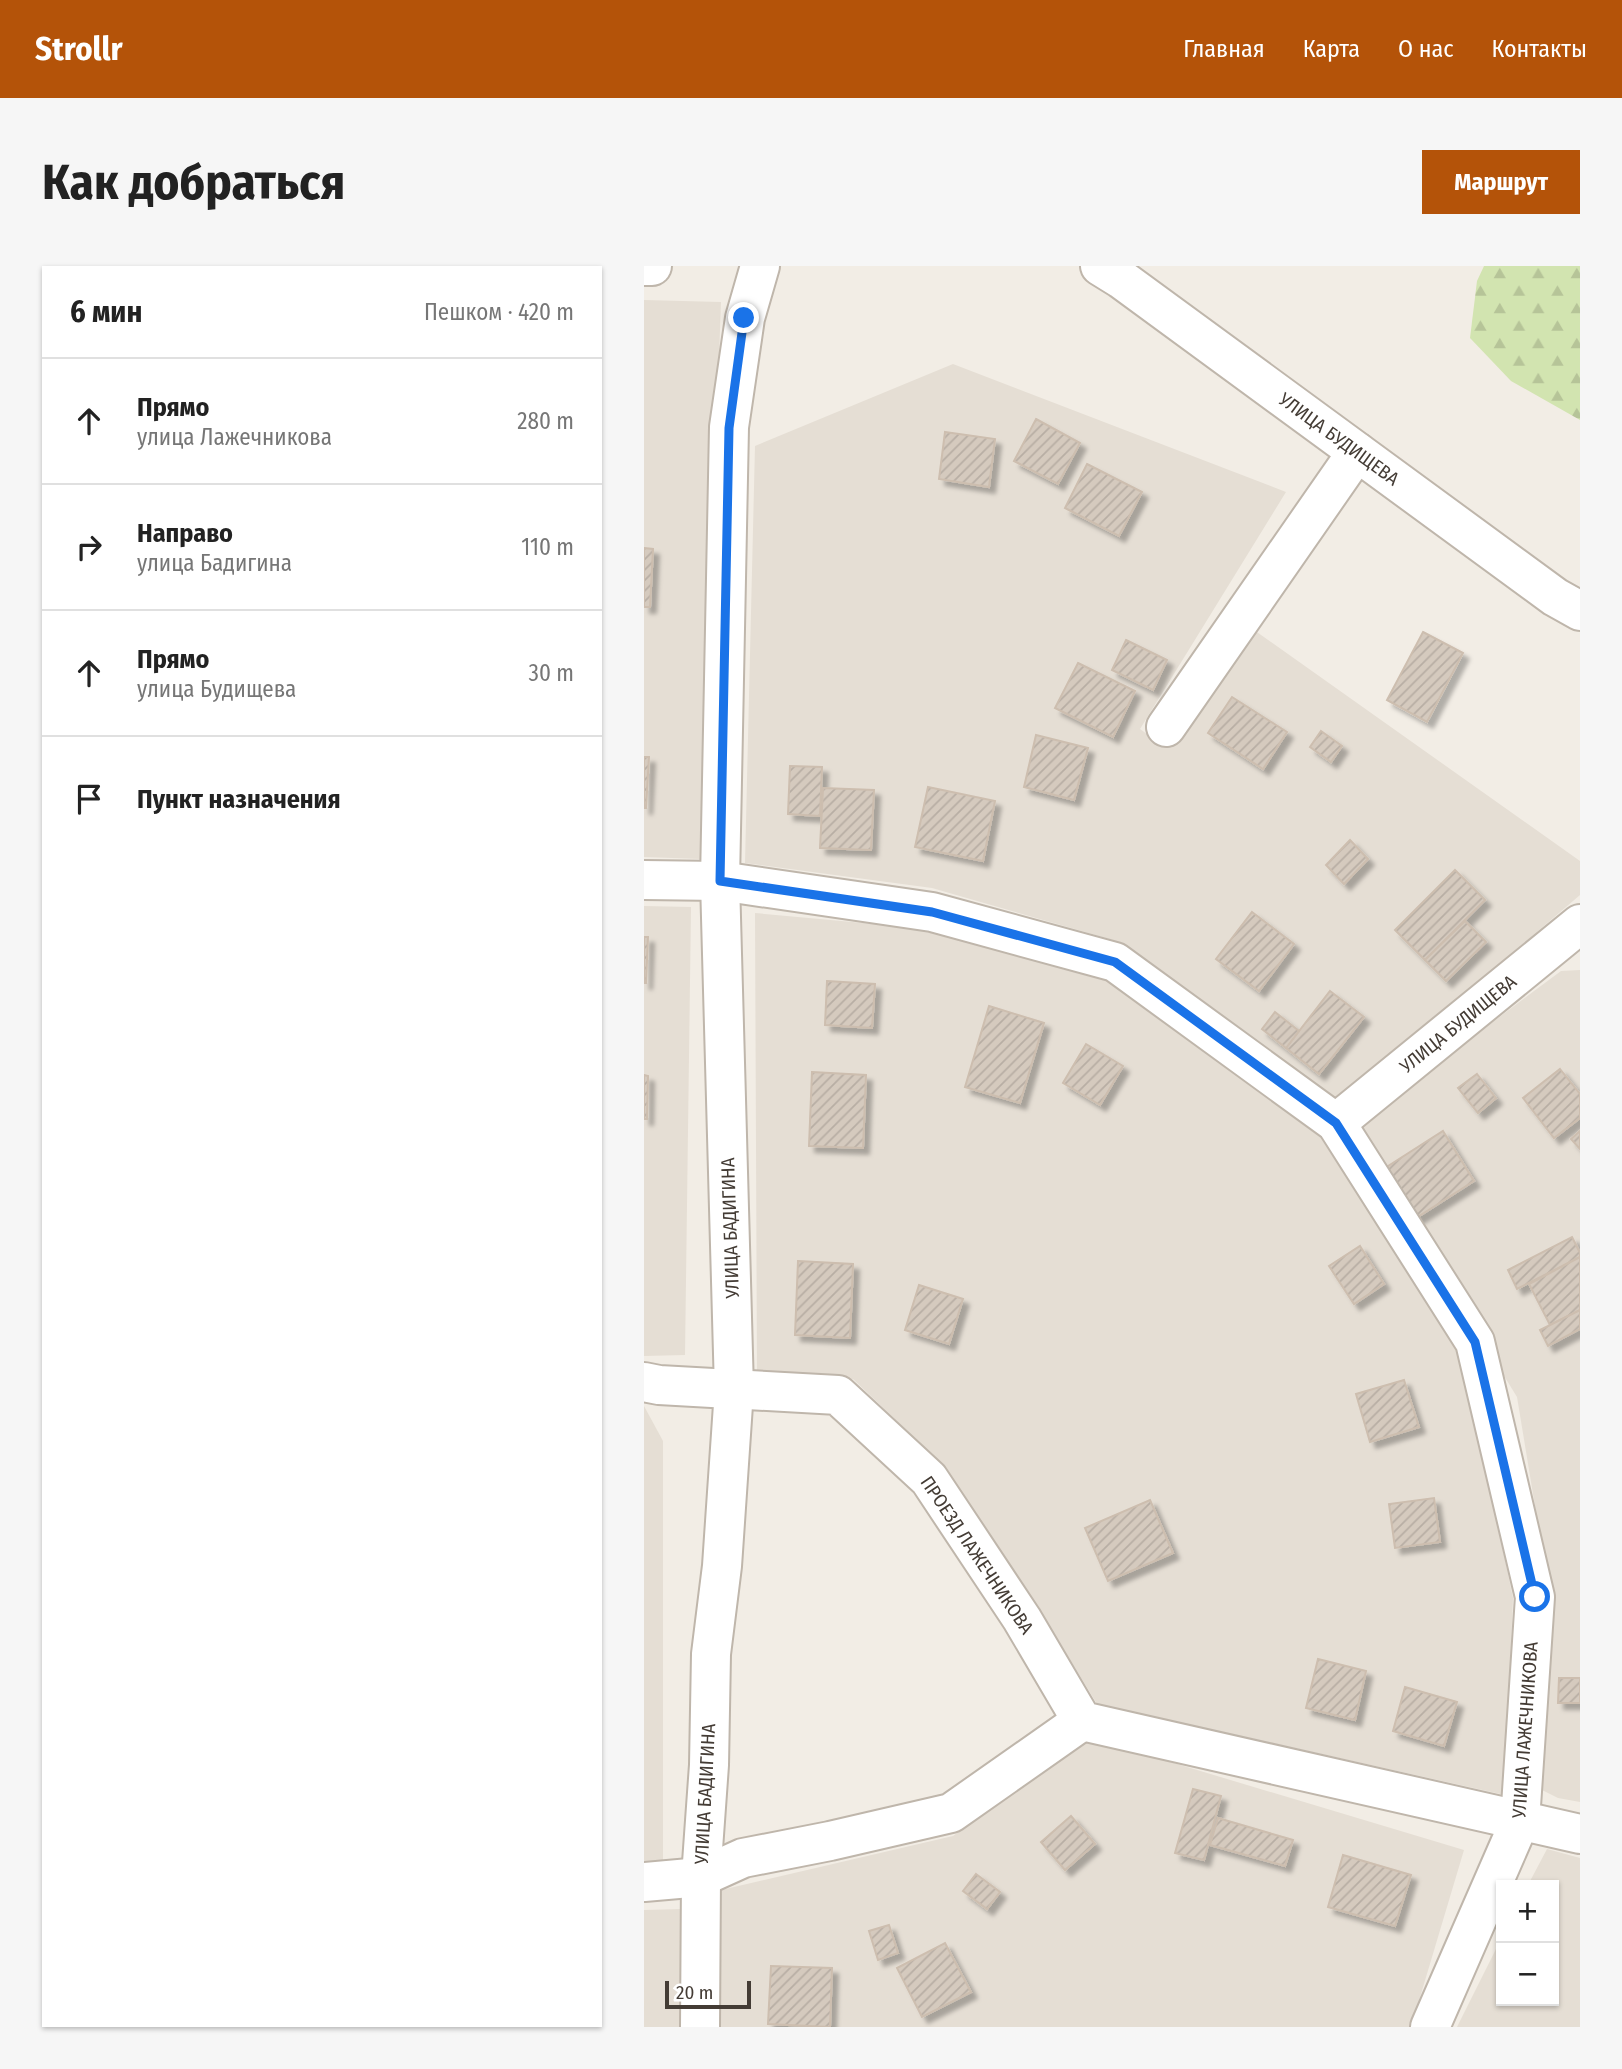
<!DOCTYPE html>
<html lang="ru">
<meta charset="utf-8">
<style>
:root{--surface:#fff;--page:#f6f6f6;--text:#222;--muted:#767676;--line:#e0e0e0;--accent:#b45309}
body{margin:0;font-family:"Fira Sans Condensed",sans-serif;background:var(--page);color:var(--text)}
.controls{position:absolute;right:21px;bottom:21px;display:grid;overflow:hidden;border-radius:0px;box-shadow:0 2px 5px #0004}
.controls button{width:63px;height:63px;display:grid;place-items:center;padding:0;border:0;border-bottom:2px solid var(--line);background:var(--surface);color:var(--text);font:35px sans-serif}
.scale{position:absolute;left:21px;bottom:18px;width:86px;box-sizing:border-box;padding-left:7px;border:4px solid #443c35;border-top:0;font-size:19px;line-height:24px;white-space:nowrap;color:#443c35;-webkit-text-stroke:5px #fff;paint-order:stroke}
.stop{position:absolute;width:21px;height:21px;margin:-16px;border:5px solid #1a73e8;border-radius:50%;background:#fff}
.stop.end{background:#1a73e8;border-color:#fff;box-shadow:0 2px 7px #0008}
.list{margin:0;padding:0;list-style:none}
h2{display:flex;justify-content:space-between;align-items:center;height:91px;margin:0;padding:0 28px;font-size:30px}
h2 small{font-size:23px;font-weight:400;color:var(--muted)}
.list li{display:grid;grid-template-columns:46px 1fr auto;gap:21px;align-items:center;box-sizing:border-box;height:126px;padding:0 28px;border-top:2px solid var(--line)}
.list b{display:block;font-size:26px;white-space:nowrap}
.list p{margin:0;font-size:23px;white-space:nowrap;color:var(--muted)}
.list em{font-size:23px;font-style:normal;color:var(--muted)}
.icon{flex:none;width:38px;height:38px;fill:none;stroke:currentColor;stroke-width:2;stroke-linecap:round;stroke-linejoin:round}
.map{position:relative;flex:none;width:936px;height:1761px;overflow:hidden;border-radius:0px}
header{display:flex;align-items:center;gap:42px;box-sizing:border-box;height:98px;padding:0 35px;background:var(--accent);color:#fff}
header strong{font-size:33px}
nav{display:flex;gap:38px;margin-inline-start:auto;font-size:24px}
.intro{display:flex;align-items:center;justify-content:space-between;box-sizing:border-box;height:168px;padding:0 42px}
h1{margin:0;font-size:49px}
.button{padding:18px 32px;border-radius:0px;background:var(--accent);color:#fff;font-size:24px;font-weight:700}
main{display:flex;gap:42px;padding:0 42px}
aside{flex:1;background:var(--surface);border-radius:0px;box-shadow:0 2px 5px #0004}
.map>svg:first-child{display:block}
.residential{fill:#e5ded4}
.forest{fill:url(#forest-firs)}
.building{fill:url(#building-hatch);stroke:#cdbeaf;stroke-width:2;filter:url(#shadow)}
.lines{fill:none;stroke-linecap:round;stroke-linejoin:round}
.minor-casing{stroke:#bfb6ab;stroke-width:42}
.minor{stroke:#fff;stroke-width:38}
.route{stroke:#1a73e8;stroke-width:9}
.labels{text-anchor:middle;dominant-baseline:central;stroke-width:5;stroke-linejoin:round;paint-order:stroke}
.street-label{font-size:19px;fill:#443c35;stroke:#fff}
</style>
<header>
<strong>Strollr</strong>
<nav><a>Главная</a><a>Карта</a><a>О нас</a><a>Контакты</a></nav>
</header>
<div class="intro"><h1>Как добраться</h1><a class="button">Маршрут</a></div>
<main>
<aside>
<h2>6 мин<small>Пешком · 420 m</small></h2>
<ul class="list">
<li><svg class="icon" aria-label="ahead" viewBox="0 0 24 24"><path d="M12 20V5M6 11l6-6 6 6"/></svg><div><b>Прямо</b><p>улица Лажечникова</p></div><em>280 m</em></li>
<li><svg class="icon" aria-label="right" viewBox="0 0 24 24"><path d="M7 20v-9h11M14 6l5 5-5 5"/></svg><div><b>Направо</b><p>улица Бадигина</p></div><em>110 m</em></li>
<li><svg class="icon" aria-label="ahead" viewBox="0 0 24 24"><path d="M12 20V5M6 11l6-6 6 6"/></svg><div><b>Прямо</b><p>улица Будищева</p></div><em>30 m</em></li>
<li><svg class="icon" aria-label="arrive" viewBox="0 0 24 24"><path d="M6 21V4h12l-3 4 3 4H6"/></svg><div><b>Пункт назначения</b></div></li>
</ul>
</aside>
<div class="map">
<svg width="936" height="1761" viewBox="0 0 936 1761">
<defs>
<pattern id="forest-firs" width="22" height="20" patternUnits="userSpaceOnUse" patternTransform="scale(1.75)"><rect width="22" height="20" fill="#d2e4b0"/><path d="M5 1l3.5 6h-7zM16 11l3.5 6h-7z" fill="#b6c498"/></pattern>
<pattern id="building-hatch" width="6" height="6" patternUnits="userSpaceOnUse" patternTransform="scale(1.75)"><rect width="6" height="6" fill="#d5cabe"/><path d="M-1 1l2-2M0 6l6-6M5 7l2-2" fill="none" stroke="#b8aea4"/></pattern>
<filter id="shadow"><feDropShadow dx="6" dy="6" stdDeviation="2" flood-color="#0004"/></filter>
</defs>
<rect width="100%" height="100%" fill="#f2ede5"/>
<g class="residential">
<path d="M0,34L77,36L57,593L0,591Z"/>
<path d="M309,98L642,226L496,463L522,482L610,364L936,595V629L692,838L469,674L288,622L101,597L111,180Z"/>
<path d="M0,640L47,641L41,1089L0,1090Z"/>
<path d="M111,647L285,663L465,714L676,871L817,1082L869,1332L861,1529L453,1438L395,1343L298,1198L209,1113L113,1112Z"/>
<path d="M936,704V1536L914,1532L896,1523L905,1325L873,1131L708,861L917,705Z"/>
<path d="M0,1140L19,1175V1602L0,1603Z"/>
<path d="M443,1471L820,1584L768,1758L765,1761H75L77,1624L309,1570Z"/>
<path d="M903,1583L936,1592V1761H813L857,1673V1735H910V1619H884Z"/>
<path d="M38,1643L35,1761H0V1644Z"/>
</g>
<path class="forest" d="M840,0H936V154L867,115L826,72L833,15Z"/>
<g class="building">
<path d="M392,153L436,177L414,218L370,195Z"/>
<path d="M301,166L351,173L345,221L295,213Z"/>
<path d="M443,198L498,226L475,270L421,242Z"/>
<path d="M0,282L9,283L6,341H0Z"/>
<path d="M779,366L819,387L783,456L743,434Z"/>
<path d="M482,374L523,394L509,424L468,404Z"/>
<path d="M434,397L491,425L469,471L411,442Z"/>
<path d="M588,431L643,466L619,503L564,467Z"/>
<path d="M677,465L698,480L687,496L666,481Z"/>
<path d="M392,469L444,482L430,534L380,521Z"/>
<path d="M0,491H5L2,542H0Z"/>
<path d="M146,500L178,501L176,550L144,548Z"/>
<path d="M284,521L351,535L339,595L271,581Z"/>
<path d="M179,522L230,524L227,584L176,582Z"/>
<path d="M706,574L724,593L700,618L682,599Z"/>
<path d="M811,604L841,634L781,694L751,664Z"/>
<path d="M608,646L650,678L615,725L572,693Z"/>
<path d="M821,655L842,676L802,715L781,694Z"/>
<path d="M0,671H4L2,717H0Z"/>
<path d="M183,715L231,718L228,762L181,759Z"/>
<path d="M686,725L720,751L675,808L642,782Z"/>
<path d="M345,740L400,757L376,837L321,821Z"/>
<path d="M631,746L655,765L642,782L618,763Z"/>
<path d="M442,778L479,800L456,839L419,817Z"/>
<path d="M916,803L936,828V852L910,872L879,832Z"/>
<path d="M168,806L222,809L219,882L165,880Z"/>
<path d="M833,808L852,832L834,847L814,822Z"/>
<path d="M0,809L4,810L3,853H0Z"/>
<path d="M799,865L830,915L772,952L741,902Z"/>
<path d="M936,865V883L927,873Z"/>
<path d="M928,971L936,987V991L873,1023L864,1004Z"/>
<path d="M716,980L740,1018L710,1038L685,1000Z"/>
<path d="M936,991V1044L906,1059L885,1018Z"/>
<path d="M154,995L209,998L206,1072L151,1069Z"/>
<path d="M275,1019L319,1033L305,1078L261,1064Z"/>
<path d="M936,1044V1063L904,1080L896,1064Z"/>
<path d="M760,1114L775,1161L726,1176L712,1128Z"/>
<path d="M790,1232L796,1276L751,1282L745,1238Z"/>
<path d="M506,1234L529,1287L464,1315L441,1262Z"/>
<path d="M674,1393L722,1405L711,1454L662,1442Z"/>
<path d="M915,1412H936V1437H914Z"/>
<path d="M761,1421L813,1436L800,1480L749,1465Z"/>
<path d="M549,1523L577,1530L560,1594L531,1587Z"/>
<path d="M427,1550L451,1578L421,1604L397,1576Z"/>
<path d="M574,1552L649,1574L641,1600L566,1579Z"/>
<path d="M699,1589L767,1609L751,1660L684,1641Z"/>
<path d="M332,1608L356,1626L343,1643L319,1625Z"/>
<path d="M245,1659L254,1687L234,1694L225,1665Z"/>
<path d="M301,1677L327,1726L278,1751L253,1702Z"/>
<path d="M127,1700L188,1702L186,1761L124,1758Z"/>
</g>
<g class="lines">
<defs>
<g id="minor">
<path d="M0,0H8"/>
<path d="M456,0L477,13L911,331L936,345"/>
<path d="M522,461L713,186"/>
<path d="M0,614L76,615L288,646L471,696L692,857L831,1076L891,1331L876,1555L786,1761"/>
<path d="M692,857L936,658"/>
<path d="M0,1116L15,1119L194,1129L285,1213L378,1353L438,1455L936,1568"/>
<path d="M0,1616L57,1611L99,1592L186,1575L307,1547L438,1455"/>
<path d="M56,1761L57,1611L65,1499L67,1388L78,1300L90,1124L76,615L85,161L101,52L116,0"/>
</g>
</defs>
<use href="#minor" class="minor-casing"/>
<use href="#minor" class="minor"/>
</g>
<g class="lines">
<path class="route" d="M100,52L85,162L76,615L288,646L471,696L692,857L831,1076L891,1331"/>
</g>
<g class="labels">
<g class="street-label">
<text transform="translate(695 173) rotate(36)">УЛИЦА БУДИЩЕВА</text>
<text transform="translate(814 758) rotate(-39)">УЛИЦА БУДИЩЕВА</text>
<text transform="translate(86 962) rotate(-92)">УЛИЦА БАДИГИНА</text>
<text transform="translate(333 1289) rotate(56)">ПРОЕЗД ЛАЖЕЧНИКОВА</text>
<text transform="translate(881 1464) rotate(-86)">УЛИЦА ЛАЖЕЧНИКОВА</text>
<text transform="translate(61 1528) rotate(-87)">УЛИЦА БАДИГИНА</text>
</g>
</g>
</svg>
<div class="controls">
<button>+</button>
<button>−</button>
</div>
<div class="scale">20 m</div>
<div class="stop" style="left:891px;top:1331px"></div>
<div class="stop end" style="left:100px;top:52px"></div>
</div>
</main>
